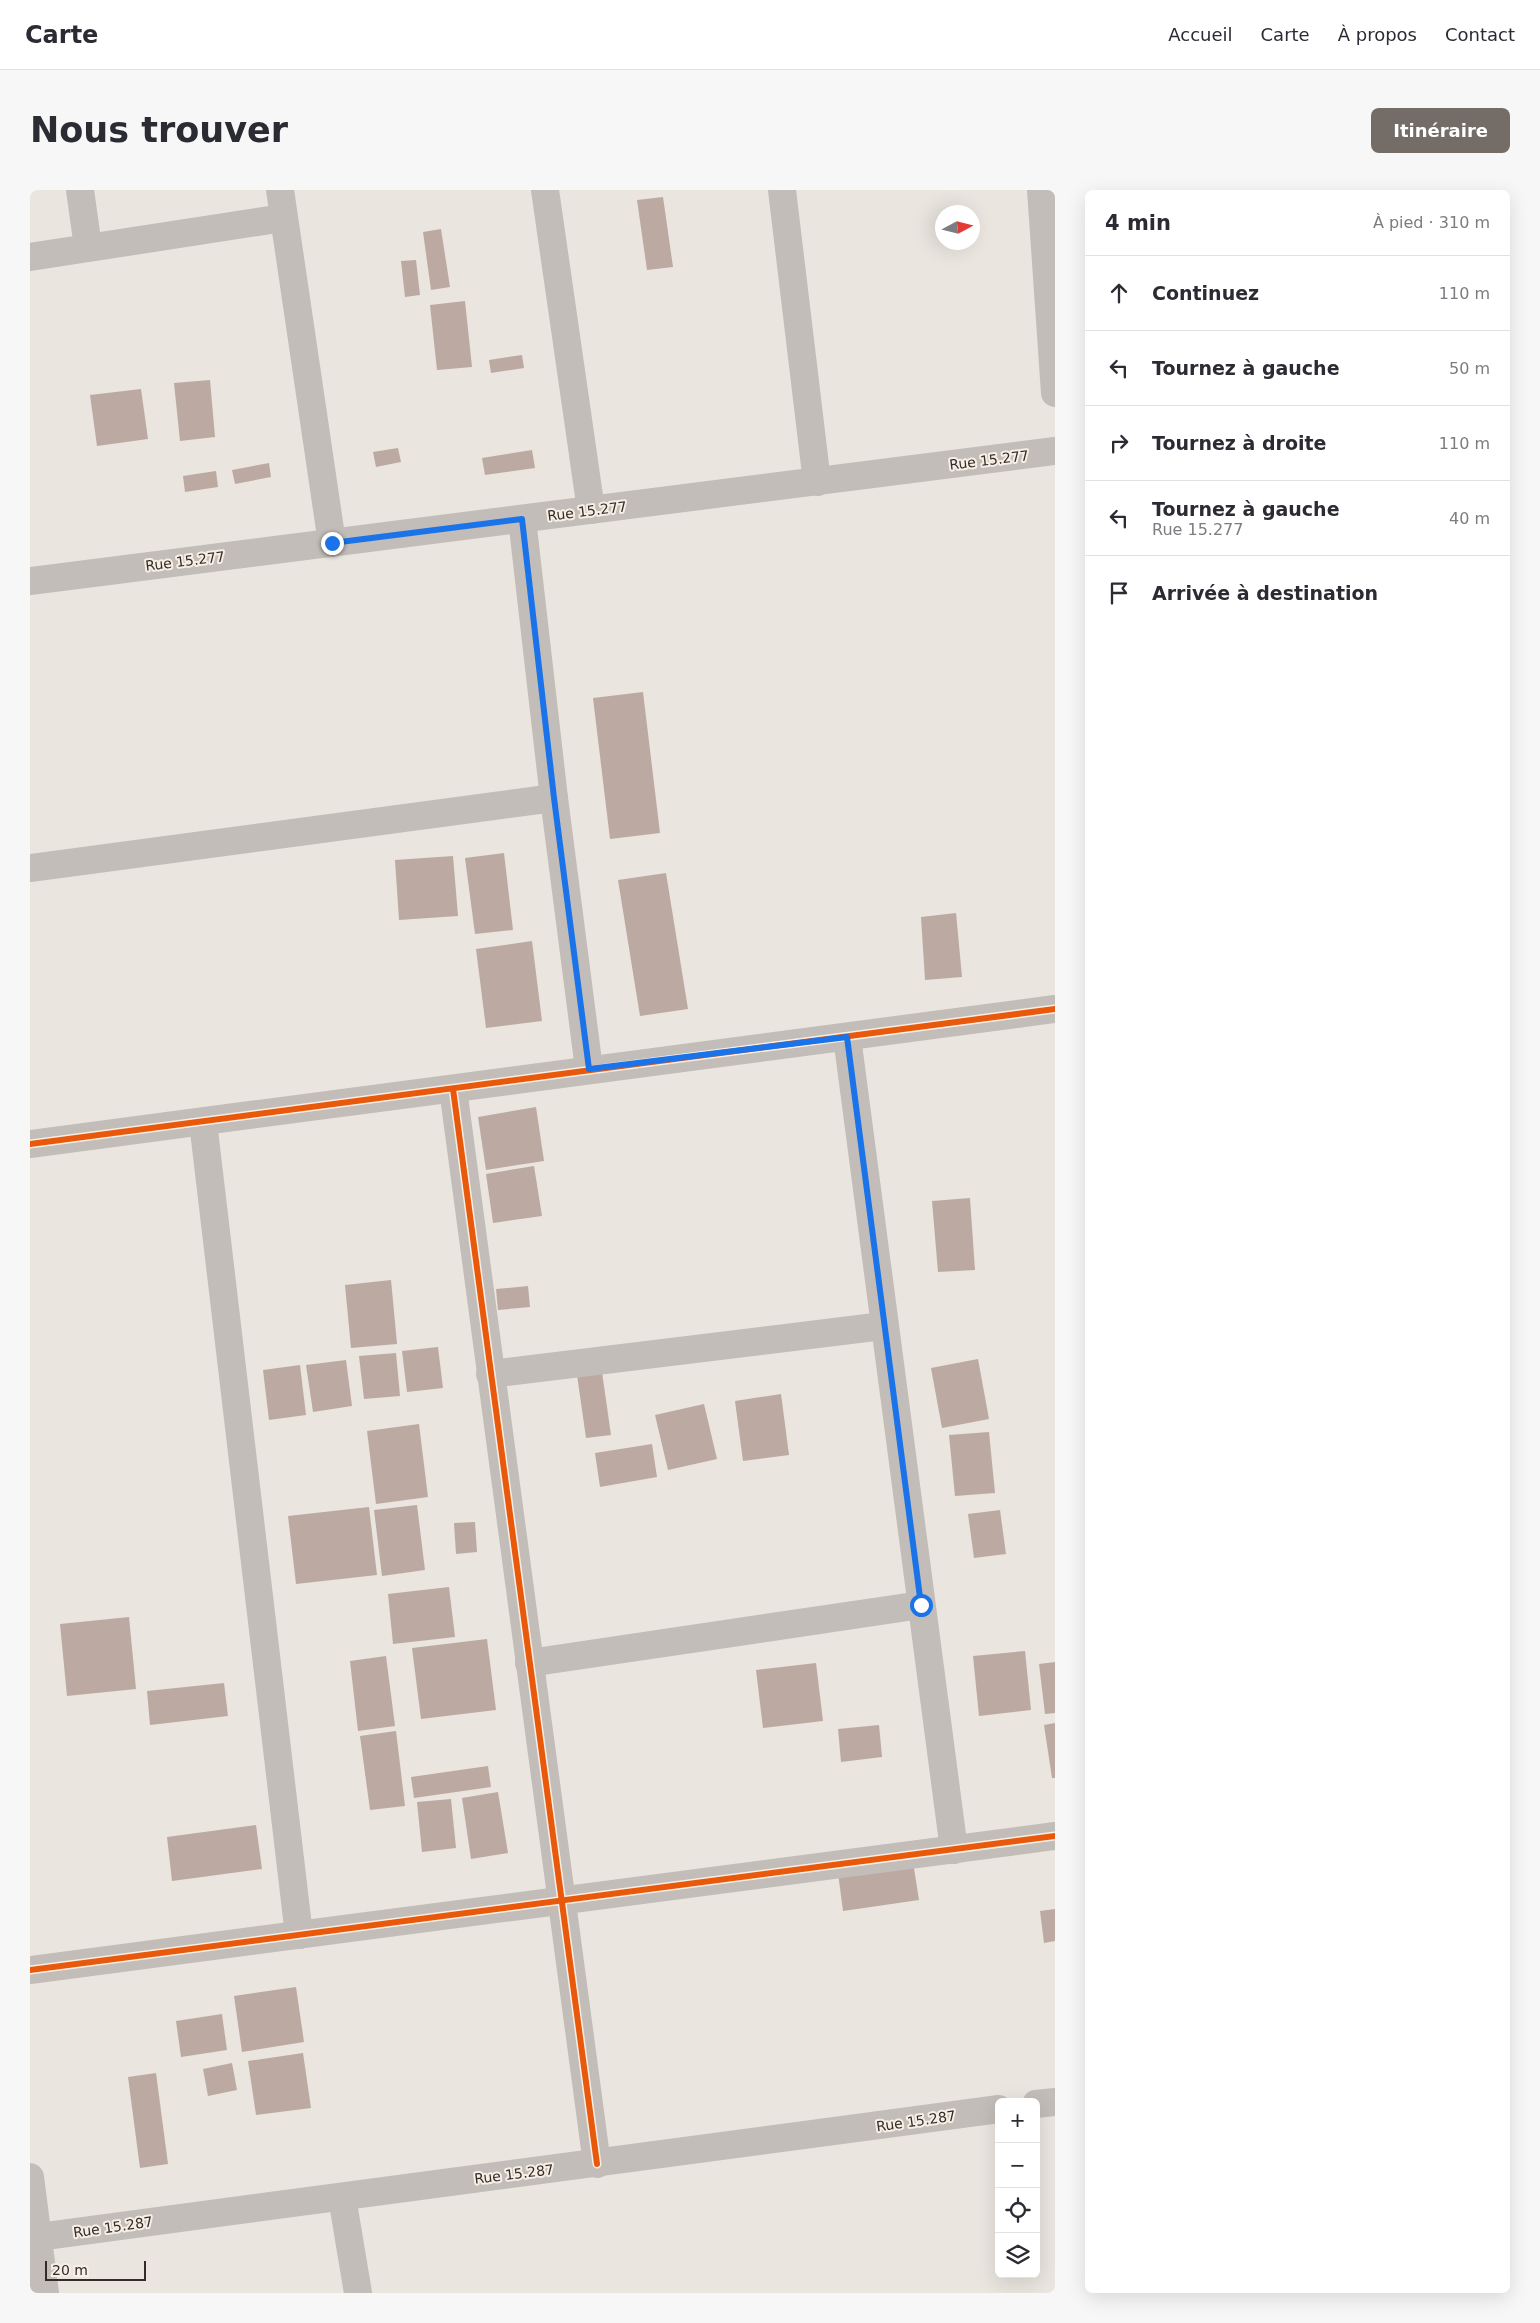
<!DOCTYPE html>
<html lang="fr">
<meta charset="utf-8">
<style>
:root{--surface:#fff;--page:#f7f7f7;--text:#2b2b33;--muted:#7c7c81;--line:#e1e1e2;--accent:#736c67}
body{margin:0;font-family:"DejaVu Sans",sans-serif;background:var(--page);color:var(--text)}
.controls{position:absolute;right:15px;bottom:15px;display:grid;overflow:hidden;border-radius:8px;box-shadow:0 5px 20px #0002}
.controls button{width:45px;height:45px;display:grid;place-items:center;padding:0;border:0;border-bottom:1px solid var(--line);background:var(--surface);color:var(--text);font:25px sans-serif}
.compass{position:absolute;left:905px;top:15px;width:45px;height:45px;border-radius:50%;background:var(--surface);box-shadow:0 5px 20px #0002;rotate:83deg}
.scale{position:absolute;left:15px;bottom:12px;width:101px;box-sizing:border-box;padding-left:5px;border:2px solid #332b27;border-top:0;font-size:14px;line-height:18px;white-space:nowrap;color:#332b27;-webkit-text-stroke:4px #f7efe6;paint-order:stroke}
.stop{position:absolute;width:15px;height:15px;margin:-11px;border:4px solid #1a73e8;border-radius:50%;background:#fff}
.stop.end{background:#1a73e8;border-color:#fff;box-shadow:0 1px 5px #0008}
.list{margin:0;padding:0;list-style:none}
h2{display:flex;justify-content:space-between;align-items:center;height:65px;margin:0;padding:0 20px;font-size:21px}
h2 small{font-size:16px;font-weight:400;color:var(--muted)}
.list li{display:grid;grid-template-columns:32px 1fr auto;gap:15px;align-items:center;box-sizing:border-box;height:75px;padding:0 20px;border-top:1px solid var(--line)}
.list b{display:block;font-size:19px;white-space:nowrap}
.list p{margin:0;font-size:16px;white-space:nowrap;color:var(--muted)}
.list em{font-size:16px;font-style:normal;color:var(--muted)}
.icon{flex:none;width:28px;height:28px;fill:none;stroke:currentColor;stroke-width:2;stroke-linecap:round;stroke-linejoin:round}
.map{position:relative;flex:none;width:1025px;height:2103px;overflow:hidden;border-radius:8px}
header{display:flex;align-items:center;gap:30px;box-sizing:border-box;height:70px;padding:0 25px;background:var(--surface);border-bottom:1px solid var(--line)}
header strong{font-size:24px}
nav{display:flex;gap:28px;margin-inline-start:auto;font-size:18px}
.intro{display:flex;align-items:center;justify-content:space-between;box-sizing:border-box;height:120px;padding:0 30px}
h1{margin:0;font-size:35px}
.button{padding:12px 22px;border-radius:8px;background:var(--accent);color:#fff;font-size:18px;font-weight:700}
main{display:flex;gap:30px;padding:0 30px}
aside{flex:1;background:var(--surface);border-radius:8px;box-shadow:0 5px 20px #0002}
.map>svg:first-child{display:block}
.building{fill:#bcaaa2}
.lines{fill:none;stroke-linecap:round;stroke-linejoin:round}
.street{stroke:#c2bdb8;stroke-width:28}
.cycleway-casing{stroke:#f7efe6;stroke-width:9}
.cycleway{stroke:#e8590c;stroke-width:6}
.route{stroke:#1a73e8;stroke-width:6}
.labels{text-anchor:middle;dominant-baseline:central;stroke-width:4;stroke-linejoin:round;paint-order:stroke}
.street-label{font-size:14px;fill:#332b27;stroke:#f7efe6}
</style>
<header>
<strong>Carte</strong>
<nav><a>Accueil</a><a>Carte</a><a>À propos</a><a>Contact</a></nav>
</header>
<div class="intro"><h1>Nous trouver</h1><a class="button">Itinéraire</a></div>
<main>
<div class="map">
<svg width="1025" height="2103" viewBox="0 0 1025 2103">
<rect width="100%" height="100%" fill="#eae5df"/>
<g class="building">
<path d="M633,7L643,77L617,80L607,10Z"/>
<path d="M411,39L420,97L401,100L393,42Z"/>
<path d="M386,70L390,105L375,107L371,71Z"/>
<path d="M435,111L442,177L407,180L400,115Z"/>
<path d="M492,165L494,178L461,183L459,170Z"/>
<path d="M180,190L185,247L150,251L144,193Z"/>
<path d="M111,199L118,249L67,256L60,205Z"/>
<path d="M368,258L371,272L346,277L343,262Z"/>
<path d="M502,260L505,278L455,285L452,268Z"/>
<path d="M239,273L241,287L205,294L202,280Z"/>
<path d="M186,281L188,297L155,302L153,286Z"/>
<path d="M613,502L630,643L580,649L563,508Z"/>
<path d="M474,663L483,740L445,744L435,668Z"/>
<path d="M423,666L428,726L369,730L365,670Z"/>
<path d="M636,683L658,819L610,826L588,690Z"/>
<path d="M926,723L932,787L895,790L891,727Z"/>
<path d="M502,751L512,831L456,838L446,759Z"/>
<path d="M506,917L514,971L456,980L448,927Z"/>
<path d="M504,976L512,1026L463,1033L456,984Z"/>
<path d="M940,1008L945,1080L908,1082L902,1011Z"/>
<path d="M361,1090L367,1154L321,1158L315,1095Z"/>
<path d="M498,1096L500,1117L468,1120L466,1099Z"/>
<path d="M408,1157L413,1198L377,1202L372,1161Z"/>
<path d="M366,1163L370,1206L334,1209L329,1166Z"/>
<path d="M948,1169L959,1229L912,1238L901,1178Z"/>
<path d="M316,1170L322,1216L283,1222L276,1175Z"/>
<path d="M270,1175L276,1225L239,1230L233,1180Z"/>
<path d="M572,1182L581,1245L556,1248L547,1185Z"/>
<path d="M751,1204L759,1265L713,1271L705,1211Z"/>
<path d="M674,1214L687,1269L638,1280L625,1225Z"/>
<path d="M389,1234L398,1307L346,1314L337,1241Z"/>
<path d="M959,1242L965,1303L925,1306L919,1245Z"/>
<path d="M622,1254L627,1287L570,1297L565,1263Z"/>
<path d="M387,1315L395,1380L352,1386L344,1320Z"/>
<path d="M339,1317L347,1385L266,1394L258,1326Z"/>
<path d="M970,1320L976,1364L944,1368L938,1324Z"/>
<path d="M445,1332L447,1362L426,1364L424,1333Z"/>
<path d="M419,1397L425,1447L363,1454L358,1404Z"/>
<path d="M99,1427L106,1499L37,1506L30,1434Z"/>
<path d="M457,1449L466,1520L391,1529L382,1458Z"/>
<path d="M995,1461L1001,1520L949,1526L943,1466Z"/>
<path d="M356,1466L365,1536L328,1541L320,1471Z"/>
<path d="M1025,1472V1523L1015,1524L1009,1474Z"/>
<path d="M786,1473L793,1531L733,1538L726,1480Z"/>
<path d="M194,1493L198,1526L120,1535L117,1501Z"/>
<path d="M1025,1533V1588H1022L1014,1535Z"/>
<path d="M849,1535L852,1567L811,1572L808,1539Z"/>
<path d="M366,1541L375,1616L340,1620L330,1546Z"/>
<path d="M458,1576L461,1597L384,1608L381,1587Z"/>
<path d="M468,1602L478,1663L441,1669L432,1608Z"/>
<path d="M421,1609L426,1658L392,1662L387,1612Z"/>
<path d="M226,1635L232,1679L142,1691L137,1647Z"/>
<path d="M883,1672L889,1710L813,1721L808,1683Z"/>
<path d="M1025,1719V1751L1014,1753L1010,1721Z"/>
<path d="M266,1797L274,1852L212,1862L204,1806Z"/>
<path d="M192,1824L197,1860L151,1867L146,1831Z"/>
<path d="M273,1863L281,1918L226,1925L218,1871Z"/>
<path d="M202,1873L207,1900L178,1906L173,1879Z"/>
<path d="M126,1883L138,1974L110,1978L98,1887Z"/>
</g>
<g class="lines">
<g class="street">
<path d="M50,0L58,57"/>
<path d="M250,0L302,353"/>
<path d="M515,0L561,320"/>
<path d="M752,0L787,292"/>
<path d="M1011,0L1025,203"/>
<path d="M0,67L253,28"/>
<path d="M492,329L524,608L559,879"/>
<path d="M0,391L1025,261"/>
<path d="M0,678L524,608"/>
<path d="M817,847L924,1660"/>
<path d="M423,899L567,1974"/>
<path d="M173,932L269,1745"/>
<path d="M0,954L1025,819"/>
<path d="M460,1184L853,1136"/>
<path d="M499,1473L891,1415"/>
<path d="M0,1780L1025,1646"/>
<path d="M1006,1914L1025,1912"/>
<path d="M0,1987L15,2103"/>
<path d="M312,2007L328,2103"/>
<path d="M0,2048L969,1919"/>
</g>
<defs>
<g id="cycleway">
<path d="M423,899L567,1974"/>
<path d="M0,954L1025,819"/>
<path d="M0,1780L1025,1646"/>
</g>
</defs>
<use href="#cycleway" class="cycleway-casing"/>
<use href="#cycleway" class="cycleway"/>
</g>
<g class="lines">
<path class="route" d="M302,353L492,329L524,608L559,879L817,847L891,1415"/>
</g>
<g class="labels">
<g class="street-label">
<text transform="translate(959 270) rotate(-7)">Rue 15.277</text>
<text transform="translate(557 321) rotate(-7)">Rue 15.277</text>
<text transform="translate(155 371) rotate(-7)">Rue 15.277</text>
<text transform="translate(886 1931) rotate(-8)">Rue 15.287</text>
<text transform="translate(484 1984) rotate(-7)">Rue 15.287</text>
<text transform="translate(83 2037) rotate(-8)">Rue 15.287</text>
</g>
</g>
</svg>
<div class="controls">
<button>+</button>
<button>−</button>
<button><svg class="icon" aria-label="locate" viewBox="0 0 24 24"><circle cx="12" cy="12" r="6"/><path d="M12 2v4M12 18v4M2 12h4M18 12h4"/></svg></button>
<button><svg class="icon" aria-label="layers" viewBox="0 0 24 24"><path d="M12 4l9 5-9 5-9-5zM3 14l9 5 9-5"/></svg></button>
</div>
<svg class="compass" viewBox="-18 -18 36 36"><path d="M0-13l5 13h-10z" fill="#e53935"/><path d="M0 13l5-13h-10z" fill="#7c7c81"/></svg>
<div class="scale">20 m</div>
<div class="stop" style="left:891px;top:1415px"></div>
<div class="stop end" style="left:302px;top:353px"></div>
</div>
<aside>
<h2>4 min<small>À pied · 310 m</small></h2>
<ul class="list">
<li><svg class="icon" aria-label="ahead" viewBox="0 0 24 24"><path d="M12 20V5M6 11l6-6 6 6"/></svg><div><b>Continuez</b></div><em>110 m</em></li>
<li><svg class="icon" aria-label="left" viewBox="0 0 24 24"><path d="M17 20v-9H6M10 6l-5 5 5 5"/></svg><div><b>Tournez à gauche</b></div><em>50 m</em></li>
<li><svg class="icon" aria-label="right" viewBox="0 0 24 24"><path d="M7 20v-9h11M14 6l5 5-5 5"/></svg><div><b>Tournez à droite</b></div><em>110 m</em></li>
<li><svg class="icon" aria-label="left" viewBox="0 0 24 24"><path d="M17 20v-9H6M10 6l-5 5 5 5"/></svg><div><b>Tournez à gauche</b><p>Rue 15.277</p></div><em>40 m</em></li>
<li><svg class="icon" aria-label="arrive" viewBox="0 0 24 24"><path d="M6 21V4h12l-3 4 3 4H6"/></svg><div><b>Arrivée à destination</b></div></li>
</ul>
</aside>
</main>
